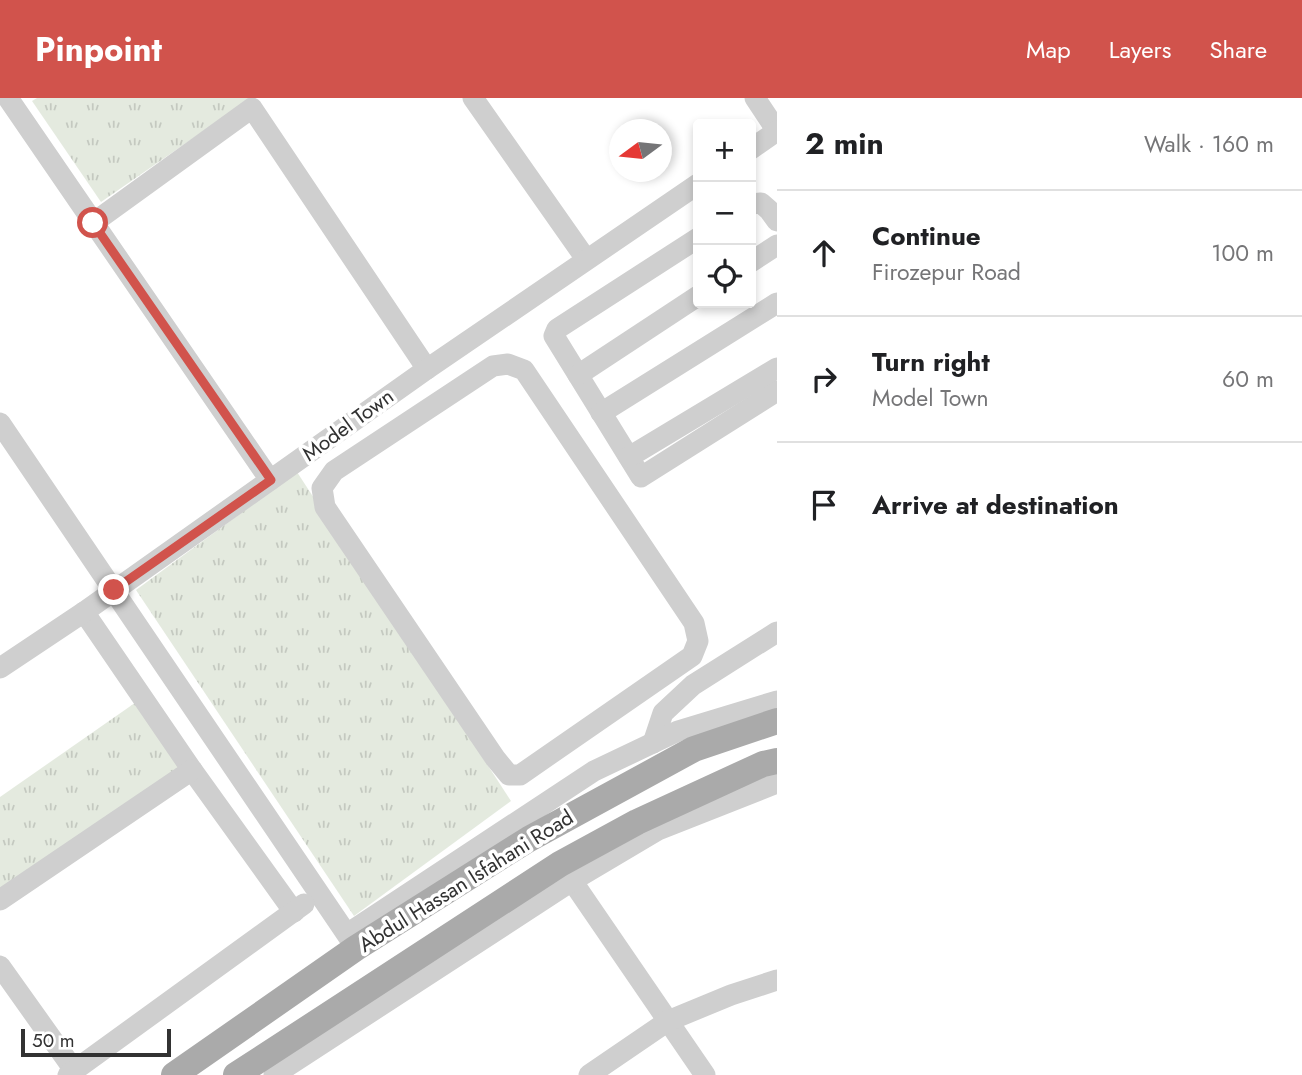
<!DOCTYPE html>
<meta charset="utf-8">
<style>
:root{--surface:#fff;--page:#f6f6f6;--text:#202124;--muted:#757577;--line:#e0e0e0;--accent:#d1534c}
body{margin:0;font-family:Jost,sans-serif;background:var(--page);color:var(--text)}
.controls{position:absolute;right:21px;top:21px;display:grid;overflow:hidden;border-radius:7px;box-shadow:0 4px 10px #0003}
.controls button{width:63px;height:63px;display:grid;place-items:center;padding:0;border:0;border-bottom:2px solid var(--line);background:var(--surface);color:var(--text);font:35px sans-serif}
.compass{position:absolute;left:609px;top:21px;width:63px;height:63px;border-radius:50%;background:var(--surface);box-shadow:0 4px 10px #0003;rotate:255deg}
.scale{position:absolute;left:21px;bottom:18px;width:150px;box-sizing:border-box;padding-left:7px;border:4px solid #323232;border-top:0;font-size:19px;line-height:24px;white-space:nowrap;color:#323232;-webkit-text-stroke:5px #fff;paint-order:stroke}
.stop{position:absolute;width:21px;height:21px;margin:-16px;border:5px solid #d1534c;border-radius:50%;background:#fff}
.stop.end{background:#d1534c;border-color:#fff;box-shadow:0 2px 7px #0008}
.list{margin:0;padding:0;list-style:none}
h2{display:flex;justify-content:space-between;align-items:center;height:91px;margin:0;padding:0 28px;font-size:30px}
h2 small{font-size:23px;font-weight:400;color:var(--muted)}
.list li{display:grid;grid-template-columns:46px 1fr auto;gap:21px;align-items:center;box-sizing:border-box;height:126px;padding:0 28px;border-top:2px solid var(--line)}
.list b{display:block;font-size:26px;white-space:nowrap}
.list p{margin:0;font-size:23px;white-space:nowrap;color:var(--muted)}
.list em{font-size:23px;font-style:normal;color:var(--muted)}
.icon{flex:none;width:38px;height:38px;fill:none;stroke:currentColor;stroke-width:2;stroke-linecap:round;stroke-linejoin:round}
.map{position:relative;flex:none;width:777px;height:977px;overflow:hidden}
header{display:flex;align-items:center;gap:42px;box-sizing:border-box;height:98px;padding:0 35px;background:var(--accent);color:#fff}
header strong{font-size:33px}
nav{display:flex;gap:38px;margin-inline-start:auto;font-size:24px}
main{display:flex}
aside{flex:1;background:var(--surface)}
.map>svg:first-child{display:block}
.park{fill:url(#park-tufts)}
.lines{fill:none;stroke-linecap:round;stroke-linejoin:round}
.minor{stroke:#cfcfcf;stroke-width:21}
.major{stroke:#aaa;stroke-width:26}
.route{stroke:#d1534c;stroke-width:9}
.labels{text-anchor:middle;dominant-baseline:central;stroke-width:7;stroke-linejoin:round;paint-order:stroke}
.street-label{font-size:21px;fill:#323232;stroke:#fff}
</style>
<header>
<strong>Pinpoint</strong>
<nav><a>Map</a><a>Layers</a><a>Share</a></nav>
</header>
<main>
<div class="map">
<svg width="777" height="977" viewBox="0 0 777 977">
<defs>
<pattern id="park-tufts" width="24" height="20" patternUnits="userSpaceOnUse" patternTransform="scale(1.75)"><rect width="24" height="20" fill="#e4eadf"/><path d="M3 7l-1-3M5 7V3M7 7l1-3M15 17l-1-3M17 17v-4M19 17l1-3" fill="none" stroke="#c4c9c0"/></pattern>
</defs>
<rect width="100%" height="100%" fill="#fff"/>
<g class="park">
<path d="M37,0H251L101,104L32,3Z"/>
<path d="M297,374L511,703L354,818L136,492Z"/>
<path d="M142,600L192,672L0,802V699Z"/>
</g>
<g class="lines">
<g class="minor">
<path d="M8,0L270,382"/>
<path d="M473,0L586,161"/>
<path d="M755,0L777,33"/>
<path d="M751,51L777,33"/>
<path d="M751,106L761,105L769,112L777,123"/>
<path d="M93,125L252,10L427,271"/>
<path d="M698,140L557,231L554,238L641,379L777,293"/>
<path d="M751,164L777,147"/>
<path d="M508,266L524,272L694,525L698,543L692,558L520,677H509L495,660L325,409L322,390L334,373L493,268Z"/>
<path d="M578,277L698,198"/>
<path d="M601,315L777,205"/>
<path d="M0,325L356,850"/>
<path d="M629,359L777,270"/>
<path d="M84,514L192,672L294,814"/>
<path d="M0,570L84,514L427,271L698,86"/>
<path d="M653,645L663,615L693,587L777,534"/>
<path d="M566,774L705,977"/>
<path d="M0,802L192,672"/>
<path d="M347,836L594,673L678,633L777,603"/>
<path d="M0,868L74,972"/>
<path d="M68,977L304,806"/>
<path d="M274,977L572,783L658,732L777,685"/>
<path d="M589,977L668,923L731,897L777,882"/>
</g>
<g class="major">
<path d="M174,977L356,850L529,741L694,651L777,623"/>
<path d="M236,977L560,766L637,724L763,666L777,663"/>
</g>
</g>
<g class="lines">
<path class="route" d="M93,125L271,382L114,492"/>
</g>
<g class="labels">
<g class="street-label">
<text transform="translate(348 327) rotate(-36)">Model Town</text>
<text transform="translate(466 783) rotate(-32)">Abdul Hassan Isfahani Road</text>
</g>
</g>
</svg>
<div class="controls">
<button>+</button>
<button>−</button>
<button><svg class="icon" aria-label="locate" viewBox="0 0 24 24"><circle cx="12" cy="12" r="6"/><path d="M12 2v4M12 18v4M2 12h4M18 12h4"/></svg></button>
</div>
<svg class="compass" viewBox="-18 -18 36 36"><path d="M0-13l5 13h-10z" fill="#e53935"/><path d="M0 13l5-13h-10z" fill="#757577"/></svg>
<div class="scale">50 m</div>
<div class="stop" style="left:93px;top:125px"></div>
<div class="stop end" style="left:114px;top:492px"></div>
</div>
<aside>
<h2>2 min<small>Walk · 160 m</small></h2>
<ul class="list">
<li><svg class="icon" aria-label="ahead" viewBox="0 0 24 24"><path d="M12 20V5M6 11l6-6 6 6"/></svg><div><b>Continue</b><p>Firozepur Road</p></div><em>100 m</em></li>
<li><svg class="icon" aria-label="right" viewBox="0 0 24 24"><path d="M7 20v-9h11M14 6l5 5-5 5"/></svg><div><b>Turn right</b><p>Model Town</p></div><em>60 m</em></li>
<li><svg class="icon" aria-label="arrive" viewBox="0 0 24 24"><path d="M6 21V4h12l-3 4 3 4H6"/></svg><div><b>Arrive at destination</b></div></li>
</ul>
</aside>
</main>
